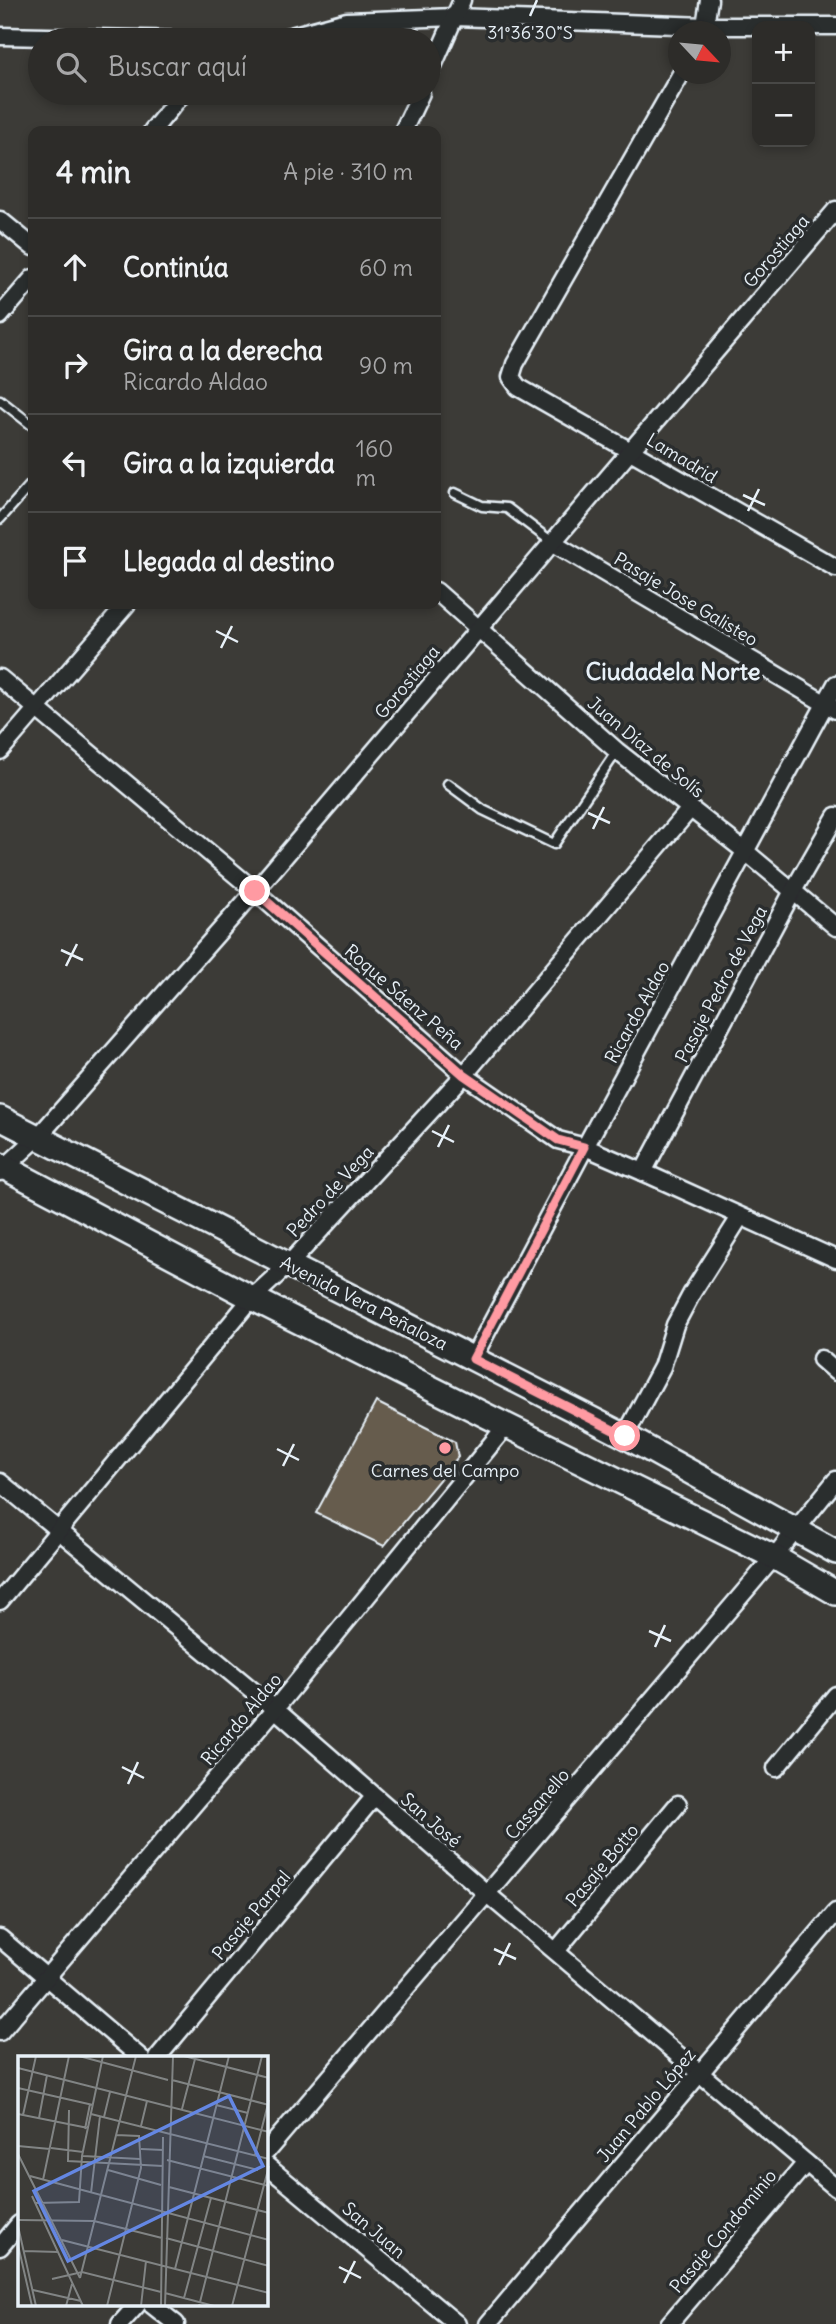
<!DOCTYPE html>
<html lang="es">
<meta charset="utf-8">
<style>
:root{--surface:#2d2c29;--page:#393835;--text:#f1f3f6;--muted:#a7a7a8;--line:#484846}
body{margin:0;font-family:Delius,sans-serif;background:var(--page);color:var(--text)}
.controls{position:absolute;right:21px;top:21px;display:grid;overflow:hidden;border-radius:14px;box-shadow:0 4px 10px #0003}
.controls button{width:63px;height:63px;display:grid;place-items:center;padding:0;border:0;border-bottom:2px solid var(--line);background:var(--surface);color:var(--text);font:35px sans-serif}
.compass{position:absolute;left:668px;top:21px;width:63px;height:63px;border-radius:50%;background:var(--surface);box-shadow:0 4px 10px #0003;rotate:116deg}
.stop{position:absolute;width:21px;height:21px;margin:-16px;border:5px solid #ff9aa2;border-radius:50%;background:#fff}
.stop.end{background:#ff9aa2;border-color:#fff;box-shadow:0 2px 7px #0008}
.list{margin:0;padding:0;list-style:none}
h2{display:flex;justify-content:space-between;align-items:center;height:91px;margin:0;padding:0 28px;font-size:30px}
h2 small{font-size:23px;font-weight:400;color:var(--muted)}
.list li{display:grid;grid-template-columns:46px 1fr auto;gap:21px;align-items:center;box-sizing:border-box;height:98px;padding:0 28px;border-top:2px solid var(--line)}
.list b{display:block;font-size:26px;white-space:nowrap}
.list p{margin:0;font-size:23px;white-space:nowrap;color:var(--muted)}
.list em{font-size:23px;font-style:normal;color:var(--muted)}
.icon{flex:none;width:38px;height:38px;fill:none;stroke:currentColor;stroke-width:2;stroke-linecap:round;stroke-linejoin:round}
.map{position:relative;flex:none;width:836px;height:2324px;overflow:hidden}
.search{position:absolute;background:var(--surface);box-shadow:0 4px 10px #0003;left:28px;top:28px;width:413px;height:77px;display:flex;align-items:center;gap:18px;box-sizing:border-box;padding:0 24px;border-radius:38px;color:var(--muted);font-size:26px}
.panel{position:absolute;background:var(--surface);box-shadow:0 4px 10px #0003;left:28px;top:126px;width:413px;height:483px;border-radius:14px}
.map>svg:first-child{display:block}
.building{fill:#665c4d;stroke:#e8f1f8;stroke-width:2}
.lines{fill:none;stroke-linecap:round;stroke-linejoin:round}
.lane-casing{stroke:#e8f1f8;stroke-width:13}
.street-casing{stroke:#e8f1f8;stroke-width:21}
.secondary-casing{stroke:#e8f1f8;stroke-width:28}
.lane{stroke:#2a2d2e;stroke-width:8}
.street{stroke:#2a2d2e;stroke-width:16}
.secondary{stroke:#2a2d2e;stroke-width:23}
.route{stroke:#ff9aa2;stroke-width:9}
.ticks{fill:none;stroke:#e8f1f8;stroke-width:2.5}
.poi-dot{fill:#ff9aa2;stroke:#2a2d2e;stroke-width:2.5}
.labels{text-anchor:middle;dominant-baseline:central;stroke-width:7;stroke-linejoin:round;paint-order:stroke}
.street-label{font-size:18px;fill:#e8f1f8;stroke:#2a2d2e}
.poi-label{font-size:18px;fill:#e8f1f8;stroke:#2a2d2e}
.district-label{font-size:24px;font-weight:bold;fill:#e8f1f8;stroke:#2a2d2e}
.inset-road{fill:none;stroke:#818484;stroke-width:2}
.view{fill:#6487e3;fill-opacity:0.15;stroke:#6487e3;stroke-width:3.5}
.inset-edge{fill:none;stroke:#e8f1f8;stroke-width:3.5}
.ticks-label{font-size:18px;text-anchor:middle;fill:#e8f1f8;stroke:#2a2d2e;stroke-width:7;stroke-linejoin:round;paint-order:stroke}
</style>
<div class="map">
<svg width="836" height="2324" viewBox="0 0 836 2324">
<rect width="100%" height="100%" fill="#3c3b37"/>
<filter id="ink" filterUnits="userSpaceOnUse"><feTurbulence type="fractalNoise" baseFrequency=".0143" numOctaves="2"/><feDisplacementMap in="SourceGraphic" scale="14" xChannelSelector="R" yChannelSelector="G"/><feConvolveMatrix kernelMatrix="1 2 1 2 8 2 1 2 1" color-interpolation-filters="sRGB"/></filter>
<g filter="url(#ink)">
<path class="building" d="M376,1402L455,1442L458,1457L384,1546L316,1513Z"/>
<g class="lines">
<defs>
<g id="lane">
<path d="M0,400L33,426"/>
<path d="M455,493L482,506L507,508L552,542"/>
<path d="M0,519L33,482"/>
<path d="M448,784L483,810L554,844L617,751"/>
</g>
<g id="street">
<path d="M703,32L705,26L709,0"/>
<path d="M0,36L189,40"/>
<path d="M276,40L347,21L455,17L705,26H836"/>
<path d="M681,74L515,364L511,377L518,387L836,568"/>
<path d="M429,75L462,0"/>
<path d="M152,131L183,93"/>
<path d="M403,131L421,93"/>
<path d="M0,220L33,247"/>
<path d="M0,316L33,278"/>
<path d="M552,542L836,710"/>
<path d="M436,591L617,751L746,852L836,927"/>
<path d="M0,678L255,891L464,1075L558,1140L585,1147L643,1172L836,1259"/>
<path d="M0,751L127,604"/>
<path d="M0,1172L38,1137L255,891L836,210"/>
<path d="M643,1172L793,891L836,816"/>
<path d="M473,1358L585,1147L836,684"/>
<path d="M821,1359L836,1372"/>
<path d="M625,1436L662,1367L675,1325L692,1293L740,1217"/>
<path d="M0,1482L275,1709L486,1893L836,2188"/>
<path d="M0,1601L252,1298L289,1264L464,1075L690,809"/>
<path d="M776,1768L836,1695"/>
<path d="M0,1938L141,2058"/>
<path d="M556,1951L678,1804"/>
<path d="M0,2032L275,1709L506,1426"/>
<path d="M157,2058L374,1797"/>
<path d="M266,2152L774,1557L836,1480"/>
<path d="M266,2165L457,2324"/>
<path d="M0,2247L19,2224"/>
<path d="M152,2305L176,2324"/>
<path d="M120,2324L137,2305"/>
<path d="M488,2324L836,1912"/>
<path d="M669,2324L806,2163"/>
</g>
<g id="secondary">
<path d="M0,1118L625,1436L836,1552"/>
<path d="M0,1165L252,1298L487,1416L774,1557L836,1593"/>
</g>
</defs>
<use href="#lane" class="lane-casing"/>
<use href="#street" class="street-casing"/>
<use href="#secondary" class="secondary-casing"/>
<use href="#lane" class="lane"/>
<use href="#street" class="street"/>
<use href="#secondary" class="secondary"/>
</g>
</g>
<g class="lines" filter="url(#ink)">
<path class="route" d="M255,891L464,1075L558,1140L584,1147L473,1359L625,1436"/>
</g>
<path class="ticks" d="M530,16L537,0M743,495L765,505M748,511L759,489M216,631L238,642M221,648L232,626M588,813L610,823M593,829L604,807M61,950L83,960M66,966L77,944M432,1131L454,1142M438,1147L449,1125M277,1449L299,1460M283,1466L294,1444M649,1631L671,1641M655,1647L665,1625M122,1767L144,1778M128,1784L138,1762M494,1949L516,1959M499,1965L510,1943M339,2267L361,2278M344,2283L355,2261"/>
<circle class="poi-dot" cx="445" cy="1448" r="7"/>
<g class="labels">
<g class="street-label">
<text transform="translate(776 251) rotate(-49)">Gorostiaga</text>
<text transform="translate(682 458) rotate(31)">Lamadrid</text>
<text transform="translate(686 599) rotate(31)">Pasaje Jose Galisteo</text>
<text transform="translate(407 682) rotate(-50)">Gorostiaga</text>
<text transform="translate(646 747) rotate(40)">Juan Díaz de Solís</text>
<text transform="translate(721 984) rotate(-62)">Pasaje Pedro de Vega</text>
<text transform="translate(404 997) rotate(41)">Roque Sáenz Peña</text>
<text transform="translate(637 1012) rotate(-61)">Ricardo Aldao</text>
<text transform="translate(330 1191) rotate(-47)">Pedro de Vega</text>
<text transform="translate(364 1303) rotate(27)">Avenida Vera Peñaloza</text>
<text transform="translate(241 1719) rotate(-50)">Ricardo Aldao</text>
<text transform="translate(537 1804) rotate(-49)">Cassanello</text>
<text transform="translate(431 1820) rotate(41)">San José</text>
<text transform="translate(602 1865) rotate(-50)">Pasaje Botto</text>
<text transform="translate(251 1915) rotate(-50)">Pasaje Parpal</text>
<text transform="translate(646 2105) rotate(-50)">Juan Pablo López</text>
<text transform="translate(374 2230) rotate(40)">San Juan</text>
<text transform="translate(723 2231) rotate(-50)">Pasaje Condominio</text>
</g>
<g class="poi-label">
<text x="445" y="1470">Carnes del Campo</text>
</g>
<g class="district-label">
<text x="673" y="671">Ciudadela Norte</text>
</g>
</g>
<g transform="translate(18 2056)">
<rect width="250" height="250" fill="#3c3b37"/>
<path class="inset-road" d="M61,0L150,24M166,0L251,22M0,12L251,76M154,24L251,49M0,32L75,49M198,49L230,57M164,53L177,3M51,54L50,105L145,110M0,58L70,72M73,58L251,103M5,59L18,0M86,61L92,36M21,62L29,19M123,70L129,45M67,73L72,48M0,90L32,93M33,92L65,96M123,93L145,94M0,98L62,222M237,99L251,44M65,100L122,103M185,100L240,114M149,104L251,130M90,114L143,129M12,120L251,184M25,124L51,0M151,131L251,157M73,137L82,60M14,140L65,250M17,147L61,146L64,100L85,0M0,164L76,165L144,182M0,170L18,250M148,182L251,210M44,184L251,237M0,189L14,250M6,195L40,196M157,213L211,0M62,222L118,0M34,223L64,216L143,236M15,234L63,245M147,237L196,250M166,242L193,142M48,250L54,228M89,250L123,112L121,80L98,79M123,250L128,205M143,250L145,81M147,250L155,0M181,250L244,0M214,250L251,110"/>
<path class="view" d="M211,40L245,110L50,205L16,135Z"/>
<rect width="250" height="250" class="inset-edge"/>
</g>
<g class="ticks-label">
<text x="530" y="39">31°36'30"S</text>
</g>
</svg>
<div class="controls">
<button>+</button>
<button>−</button>
</div>
<svg class="compass" viewBox="-18 -18 36 36"><path d="M0-13l5 13h-10z" fill="#e53935"/><path d="M0 13l5-13h-10z" fill="#a7a7a8"/></svg>
<div class="stop" style="left:625px;top:1436px"></div>
<div class="stop end" style="left:255px;top:891px"></div>
<div class="search"><svg class="icon" aria-label="search" viewBox="0 0 24 24"><circle cx="10" cy="10" r="6"/><path d="M15 15l6 6"/></svg>Buscar aquí</div>
<section class="panel">
<h2>4 min<small>A pie · 310 m</small></h2>
<ul class="list">
<li><svg class="icon" aria-label="ahead" viewBox="0 0 24 24"><path d="M12 20V5M6 11l6-6 6 6"/></svg><div><b>Continúa</b></div><em>60 m</em></li>
<li><svg class="icon" aria-label="right" viewBox="0 0 24 24"><path d="M7 20v-9h11M14 6l5 5-5 5"/></svg><div><b>Gira a la derecha</b><p>Ricardo Aldao</p></div><em>90 m</em></li>
<li><svg class="icon" aria-label="left" viewBox="0 0 24 24"><path d="M17 20v-9H6M10 6l-5 5 5 5"/></svg><div><b>Gira a la izquierda</b></div><em>160 m</em></li>
<li><svg class="icon" aria-label="arrive" viewBox="0 0 24 24"><path d="M6 21V4h12l-3 4 3 4H6"/></svg><div><b>Llegada al destino</b></div></li>
</ul>
</section>
</div>
